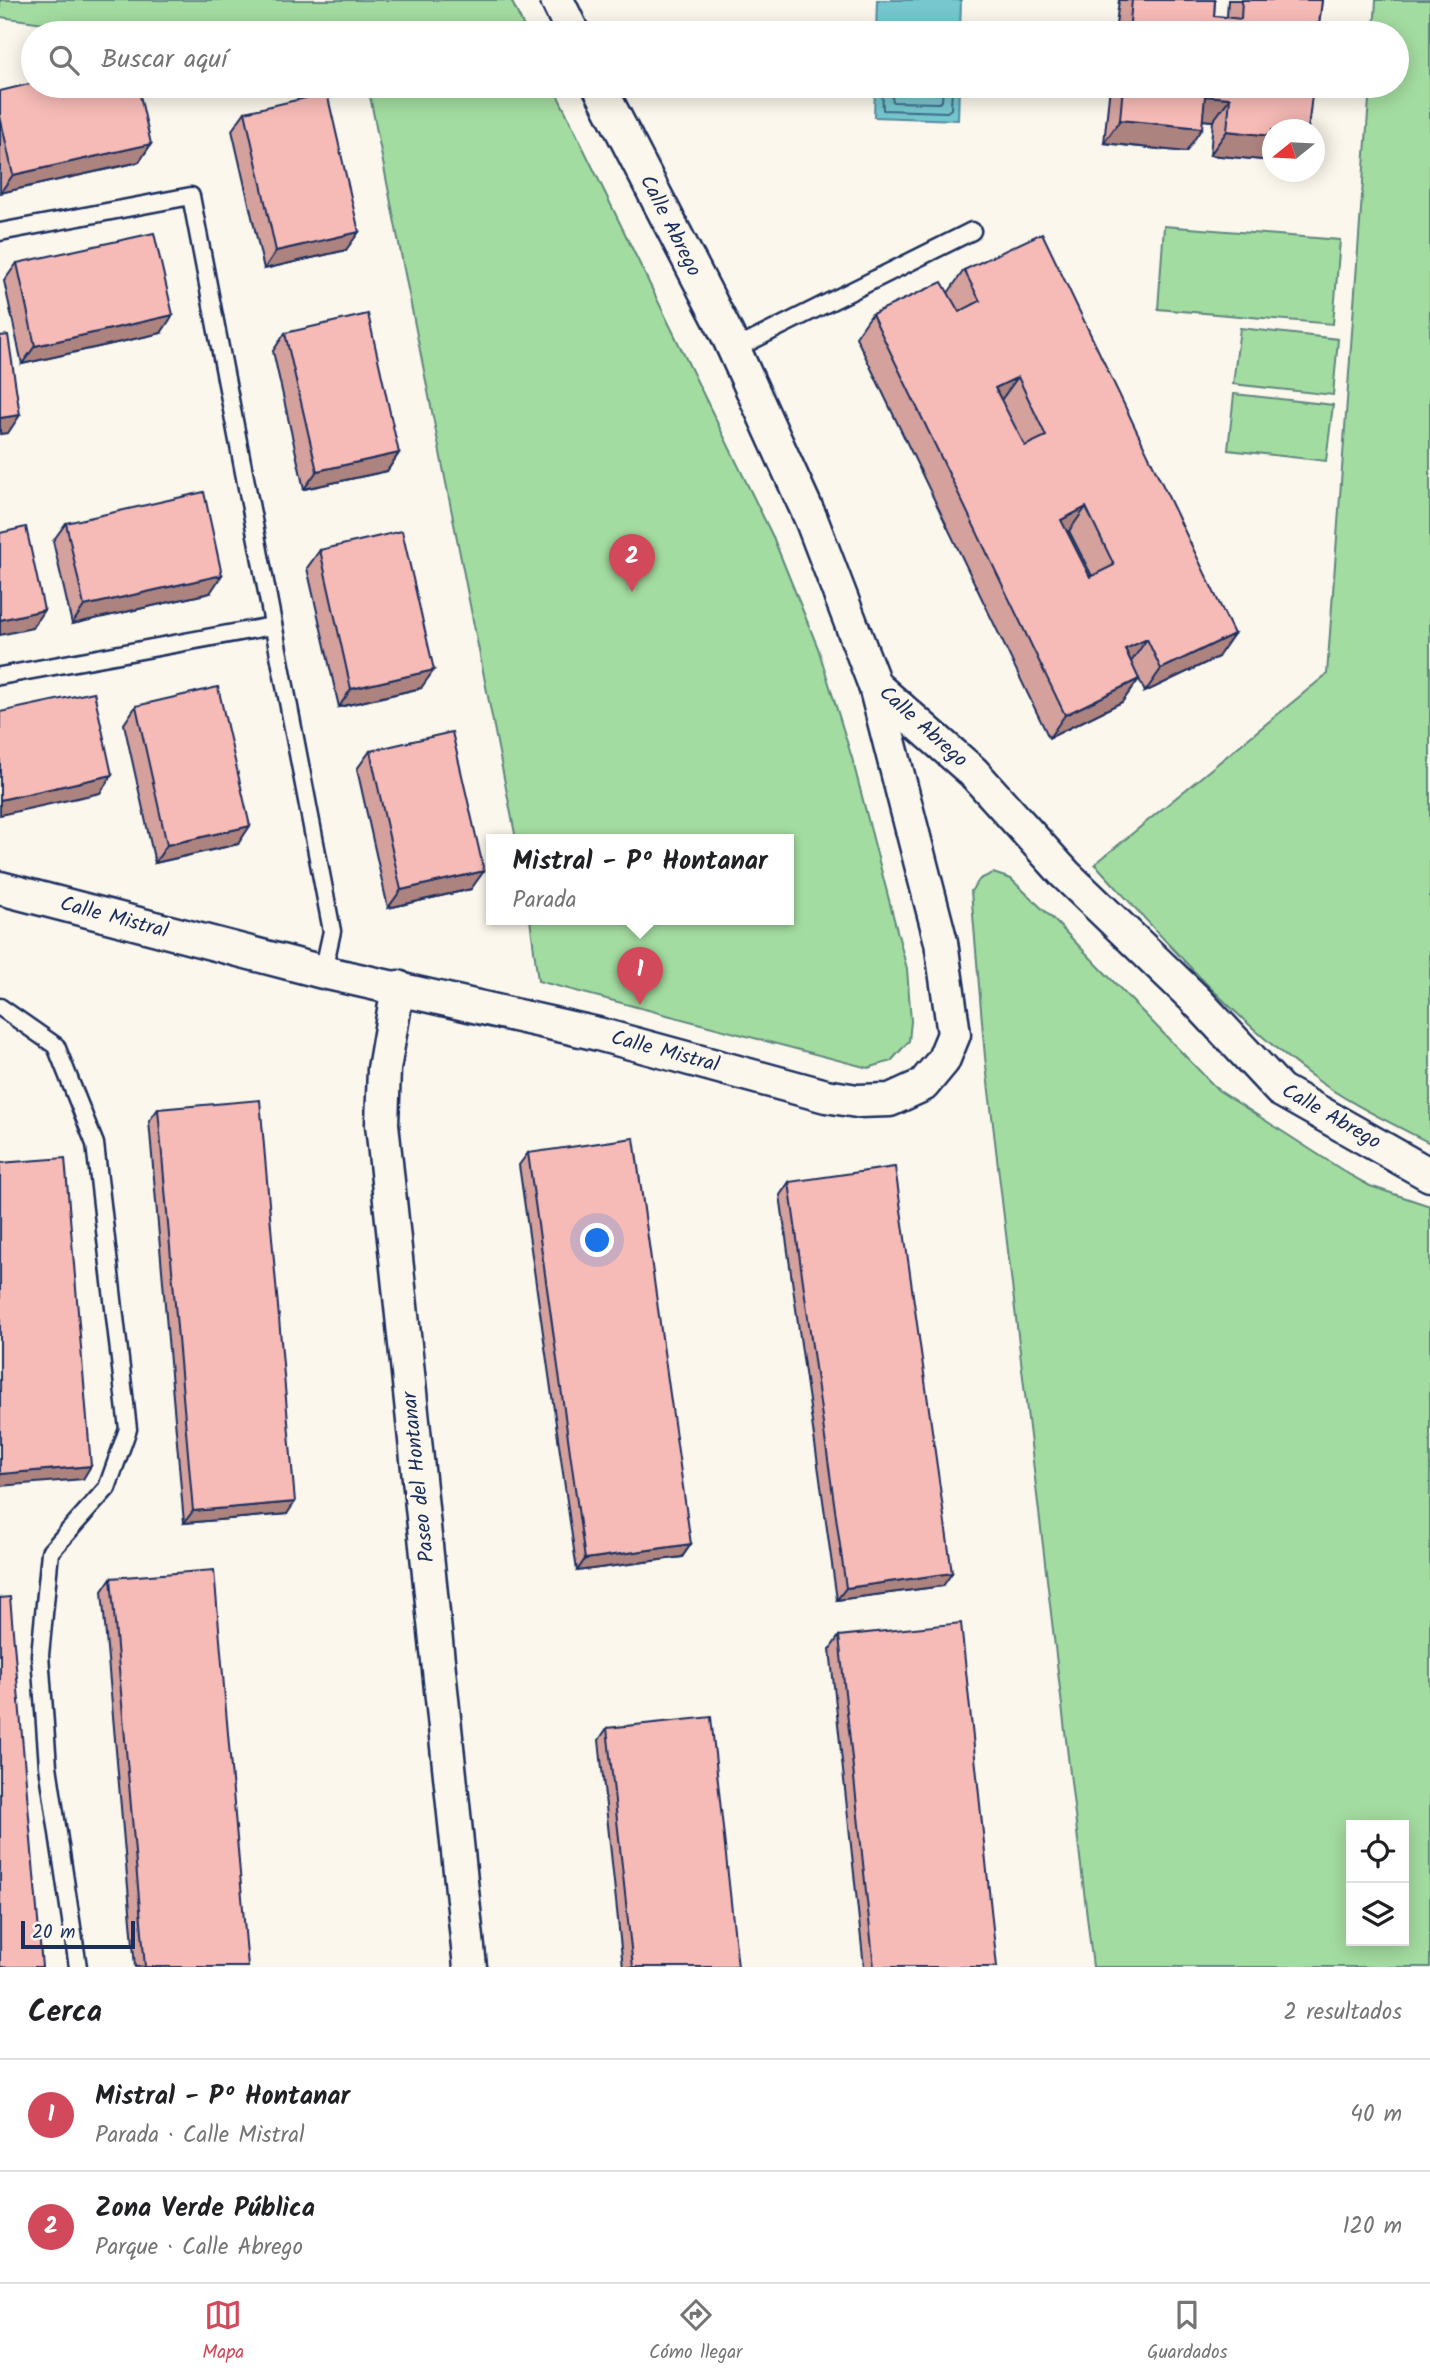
<!DOCTYPE html>
<html lang="es">
<meta charset="utf-8">
<style>
:root{--surface:#fff;--page:#f6f6f6;--text:#202124;--muted:#757577;--line:#e0e0e0;--accent:#d1495b}
body{margin:0;font-family:Kalam,sans-serif;background:var(--page);color:var(--text)}
.controls{position:absolute;right:21px;bottom:21px;display:grid;overflow:hidden;border-radius:0px;box-shadow:0 4px 18px #0003}
.controls button{width:63px;height:63px;display:grid;place-items:center;padding:0;border:0;border-bottom:2px solid var(--line);background:var(--surface);color:var(--text);font:35px sans-serif}
.compass{position:absolute;left:1262px;top:119px;width:63px;height:63px;border-radius:50%;background:var(--surface);box-shadow:0 4px 18px #0003;rotate:252deg}
.scale{position:absolute;left:21px;bottom:18px;width:114px;box-sizing:border-box;padding-left:7px;border:4px solid #1b2f5e;border-top:0;font-size:19px;line-height:24px;white-space:nowrap;color:#1b2f5e;-webkit-text-stroke:5px #fbf7ec;paint-order:stroke}
.you{position:absolute;left:598px;top:1241px;width:24px;height:24px;margin:-18px;border:5px solid #fff;border-radius:50%;background:#1a73e8;box-shadow:0 0 0 10px #1a73e833}
.badge{display:grid;place-items:center;width:46px;height:46px;border-radius:50%;background:var(--accent);color:#fff;font-size:23px;font-weight:700}
.pin{position:absolute;translate:-50% -58px;filter:drop-shadow(0 2px 4px #0008)}
.pin::after{content:'';position:absolute;top:37px;width:24px;height:21px;background:inherit;clip-path:polygon(0 0,100% 0,50% 100%)}
.popup{position:absolute;left:486px;top:834px;width:308px;height:91px;box-sizing:border-box;display:grid;place-content:center;border-radius:0px;background:var(--surface);filter:drop-shadow(0 2px 5px #0005);font-size:23px;white-space:nowrap;color:var(--muted)}
.popup b{font-size:26px;color:var(--text)}
.popup::after{content:'';position:absolute;left:50%;top:100%;margin-left:-14px;border:14px solid transparent;border-top-color:var(--surface)}
.list{margin:0;padding:0;list-style:none}
h2{display:flex;justify-content:space-between;align-items:center;height:91px;margin:0;padding:0 28px;font-size:30px}
h2 small{font-size:23px;font-weight:400;color:var(--muted)}
.list li{display:grid;grid-template-columns:46px 1fr auto;gap:21px;align-items:center;box-sizing:border-box;height:112px;padding:0 28px;border-top:2px solid var(--line)}
.list b{display:block;font-size:26px;white-space:nowrap}
.list p{margin:0;font-size:23px;white-space:nowrap;color:var(--muted)}
.list em{font-size:23px;font-style:normal;color:var(--muted)}
.icon{flex:none;width:38px;height:38px;fill:none;stroke:currentColor;stroke-width:2;stroke-linecap:round;stroke-linejoin:round}
.map{position:relative;flex:none;width:1430px;height:1967px;overflow:hidden}
.search{position:absolute;background:var(--surface);box-shadow:0 4px 18px #0003;left:21px;right:21px;top:21px;height:77px;display:flex;align-items:center;gap:18px;box-sizing:border-box;padding:0 24px;border-radius:38px;color:var(--muted);font-size:26px}
.sheet{height:315px;background:var(--surface)}
nav{display:flex;justify-content:space-around;align-items:center;box-sizing:border-box;height:98px;border-top:2px solid var(--line);background:var(--surface);font-size:19px;color:var(--muted)}
nav a{display:grid;justify-items:center;gap:4px}
nav .on{color:var(--accent)}
.map>svg:first-child{display:block}
.green{fill:#a3dca0;stroke:#5f867f;stroke-width:2;fill-rule:evenodd}
.water{fill:#76c8ce;stroke:#528ba1;stroke-width:2}
.lines{fill:none;stroke-linecap:round;stroke-linejoin:round}
.shore{stroke:#3f6c8b;stroke-width:2}
.service-casing{stroke:#1b2f5e;stroke-width:21}
.minor-casing{stroke:#1b2f5e;stroke-width:37}
.service{stroke:#fbf7ec;stroke-width:16}
.minor{stroke:#fbf7ec;stroke-width:32}
.wall{fill:#d4a19d;stroke:#1b2f5e;stroke-width:2;fill-rule:evenodd}
.shaded-wall{fill:#ad8380;stroke:#1b2f5e;stroke-width:2}
.building{fill:#f7bbb7;stroke:#1b2f5e;stroke-width:2;fill-rule:evenodd}
.labels{text-anchor:middle;dominant-baseline:central;stroke-width:7;stroke-linejoin:round;paint-order:stroke}
.street-label{font-size:21px;fill:#1b2f5e;stroke:#fbf7ec}
</style>
<div class="map">
<svg width="1430" height="1967" viewBox="0 0 1430 1967">
<rect width="100%" height="100%" fill="#fbf7ec"/>
<filter id="ink" filterUnits="userSpaceOnUse"><feTurbulence type="fractalNoise" baseFrequency=".0143" numOctaves="2"/><feDisplacementMap in="SourceGraphic" scale="14" xChannelSelector="R" yChannelSelector="G"/><feConvolveMatrix kernelMatrix="1 2 1 2 8 2 1 2 1" color-interpolation-filters="sRGB"/></filter>
<g filter="url(#ink)">
<g class="green">
<path d="M0,0H511L527,33H115L0,17Z"/>
<path d="M1376,0H1430V1143C1389,1122 1346,1102 1309,1074C1229,1015 1162,937 1095,864L1327,674L1370,86H1397V33H1374Z"/>
<path d="M368,86H553L773,537L818,648L852,758L907,969L911,1021L909,1041L891,1061L868,1068L538,981L530,919H789V839H516Z"/>
<path d="M1164,226L1340,240L1333,324L1158,309Z"/>
<path d="M1240,328L1338,339L1333,395L1233,384Z"/>
<path d="M1234,394L1333,405L1326,461L1228,450Z"/>
<path d="M993,873L1011,879L1054,920L1218,1090L1350,1175L1370,1186L1430,1206V1967H1093L985,1057L971,891L980,879ZM1351,1825H1404V1941H1351Z"/>
</g>
<g class="water">
<path d="M877,0H961L960,33H876Z"/>
<path d="M875,86H959L958,120L874,117Z"/>
</g>
<g class="lines">
<g class="shore">
<path d="M882,86L883,110L947,112L951,109L952,86"/>
<path d="M890,86L893,102L939,103L942,101L943,86"/>
</g>
<defs>
<g id="service">
<path d="M0,232L191,196L332,931L323,972"/>
<path d="M733,350L972,231"/>
<path d="M0,676L272,626"/>
<path d="M0,1007L56,1046L95,1144L128,1429L107,1488L50,1552L40,1655L48,1766L78,1967"/>
</g>
<g id="minor">
<path d="M557,0L573,33"/>
<path d="M875,686L973,772L1065,874L1194,998L1280,1090L1430,1175"/>
<path d="M0,888L323,972L598,1034L826,1096L857,1101L890,1100L923,1085L943,1061L954,1034L941,942L875,686L811,519L727,334L599,86"/>
<path d="M398,987L384,1069L382,1124L470,1967"/>
</g>
</defs>
<use href="#service" class="service-casing"/>
<use href="#minor" class="minor-casing"/>
<use href="#service" class="service"/>
<use href="#minor" class="minor"/>
</g>
<g class="wall">
<path d="M1119,0H1215L1214,16L1227,17L1228,0H1322L1318,33H1115Z"/>
<path d="M1110,86H1313L1272,130V161L1210,155L1213,121L1203,120L1186,152L1104,143Z"/>
<path d="M0,91L151,144L139,162L0,193Z"/>
<path d="M245,112L346,250L264,269L232,130Z"/>
<path d="M17,263L161,333L22,364L4,281Z"/>
<path d="M964,270L1218,657L1145,692L1139,679L1122,702L1049,738L856,337L872,314L948,293ZM1069,531L1092,576L1090,577L1067,532Z"/>
<path d="M285,333L399,453L387,471L304,489L273,351Z"/>
<path d="M66,523L210,593L72,624L53,541Z"/>
<path d="M320,550L421,688L339,707L307,568Z"/>
<path d="M136,706L238,844L155,863L124,724Z"/>
<path d="M370,751L471,889L388,908L357,769Z"/>
<path d="M158,1109L287,1514L184,1523L149,1121Z"/>
<path d="M528,1153L691,1544L682,1557L577,1571L519,1165Z"/>
<path d="M789,1182L943,1586L837,1600L780,1195Z"/>
<path d="M111,1578L248,1967H135L102,1591Z"/>
<path d="M839,1636L997,1967H864L830,1649Z"/>
<path d="M607,1728L738,1967H623L599,1740Z"/>
</g>
<g class="shaded-wall">
<path d="M1205,96L1230,98L1213,121L1189,119Z"/>
<path d="M1120,120L1202,128L1186,152L1104,143Z"/>
<path d="M1227,131L1272,136V161L1210,155Z"/>
<path d="M151,144L139,162L0,193L13,175Z"/>
<path d="M359,232L346,250L264,269L276,251Z"/>
<path d="M173,315L161,333L22,364L35,346Z"/>
<path d="M1018,377L1001,400L995,388Z"/>
<path d="M20,415L8,433L0,434V418Z"/>
<path d="M399,453L387,471L304,489L317,471Z"/>
<path d="M1086,507L1069,531L1044,543L1061,520Z"/>
<path d="M222,575L210,593L72,624L84,606Z"/>
<path d="M44,610L32,628L0,635V620Z"/>
<path d="M1234,634L1218,657L1145,692L1161,669Z"/>
<path d="M1147,639L1131,662L1125,649Z"/>
<path d="M434,670L421,688L339,707L351,689Z"/>
<path d="M1139,679L1122,702L1049,738L1065,715Z"/>
<path d="M112,775L100,793L0,815V800Z"/>
<path d="M250,826L238,844L155,863L167,845Z"/>
<path d="M484,871L471,889L388,908L401,890Z"/>
<path d="M91,1466L83,1479L0,1486V1474Z"/>
<path d="M295,1502L287,1514L184,1523L193,1511Z"/>
<path d="M691,1544L682,1557L577,1571L585,1559Z"/>
<path d="M952,1573L943,1586L837,1600L846,1588Z"/>
</g>
<g class="building">
<path d="M1132,0H1215L1214,16L1241,19L1242,0H1322L1318,33H1129Z"/>
<path d="M33,83V86H138L151,144L13,175L0,116V91Z"/>
<path d="M1123,86H1313L1308,130H1272V136L1227,131L1230,98L1205,96L1202,128L1120,120Z"/>
<path d="M327,93L359,232L276,251L245,112Z"/>
<path d="M154,233L173,315L35,346L17,263Z"/>
<path d="M1042,233L1234,634L1161,669L1147,639L1125,649L1139,679L1065,715L872,314L942,282L959,312L980,301L964,270ZM1018,377L1046,436L1025,446L995,388ZM1086,507L1114,565L1090,577L1061,520Z"/>
<path d="M368,314L399,453L317,471L285,333Z"/>
<path d="M8,335L20,415L0,418V336Z"/>
<path d="M204,492L222,575L84,606L66,523Z"/>
<path d="M26,527L44,610L0,620V533Z"/>
<path d="M402,531L434,670L351,689L320,550Z"/>
<path d="M218,687L250,826L167,845L136,706Z"/>
<path d="M94,692L112,775L0,800V712Z"/>
<path d="M452,732L484,871L401,890L370,751Z"/>
<path d="M260,1100L295,1502L193,1511L158,1109Z"/>
<path d="M634,1138L691,1544L585,1559L528,1153Z"/>
<path d="M65,1158L91,1466L0,1474V1163Z"/>
<path d="M895,1167L952,1573L846,1588L789,1182Z"/>
<path d="M214,1570L248,1967H145L111,1578Z"/>
<path d="M10,1597L42,1967H0V1598Z"/>
<path d="M961,1623L997,1967H874L839,1636Z"/>
<path d="M711,1717L738,1967H633L607,1728Z"/>
</g>
</g>
<g class="labels">
<g class="street-label">
<text transform="translate(670 226) rotate(63)">Calle Abrego</text>
<text transform="translate(923 727) rotate(42)">Calle Abrego</text>
<text transform="translate(114 918) rotate(15)">Calle Mistral</text>
<text transform="translate(665 1052) rotate(15)">Calle Mistral</text>
<text transform="translate(1331 1117) rotate(30)">Calle Abrego</text>
<text transform="translate(419 1477) rotate(-96)">Paseo del Hontanar</text>
</g>
</g>
</svg>
<div class="controls">
<button><svg class="icon" aria-label="locate" viewBox="0 0 24 24"><circle cx="12" cy="12" r="6"/><path d="M12 2v4M12 18v4M2 12h4M18 12h4"/></svg></button>
<button><svg class="icon" aria-label="layers" viewBox="0 0 24 24"><path d="M12 4l9 5-9 5-9-5zM3 14l9 5 9-5"/></svg></button>
</div>
<svg class="compass" viewBox="-18 -18 36 36"><path d="M0-13l5 13h-10z" fill="#e53935"/><path d="M0 13l5-13h-10z" fill="#757577"/></svg>
<div class="scale">20 m</div>
<div class="you"></div>
<div class="pin badge" style="left:640px;top:1005px">1</div>
<div class="popup"><b>Mistral - Pº Hontanar</b>Parada</div>
<div class="pin badge" style="left:632px;top:592px">2</div>
<div class="search"><svg class="icon" aria-label="search" viewBox="0 0 24 24"><circle cx="10" cy="10" r="6"/><path d="M15 15l6 6"/></svg>Buscar aquí</div>
</div>
<section class="sheet">
<h2>Cerca<small>2 resultados</small></h2>
<ul class="list">
<li><span class="badge">1</span><div><b>Mistral - Pº Hontanar</b><p>Parada · Calle Mistral</p></div><em>40 m</em></li>
<li><span class="badge">2</span><div><b>Zona Verde Pública</b><p>Parque · Calle Abrego</p></div><em>120 m</em></li>
</ul>
</section>
<nav>
<a class="on"><svg class="icon" aria-label="map" viewBox="0 0 24 24"><path d="M3 6l6-2 6 2 6-2v14l-6 2-6-2-6 2zM9 4v14M15 6v14"/></svg>Mapa</a>
<a><svg class="icon" aria-label="directions" viewBox="0 0 24 24"><path d="M12 3l9 9-9 9-9-9zM9 14v-3h6M13 9l2 2-2 2"/></svg>Cómo llegar</a>
<a><svg class="icon" aria-label="saved" viewBox="0 0 24 24"><path d="M7 4h10v16l-5-4-5 4z"/></svg>Guardados</a>
</nav>
